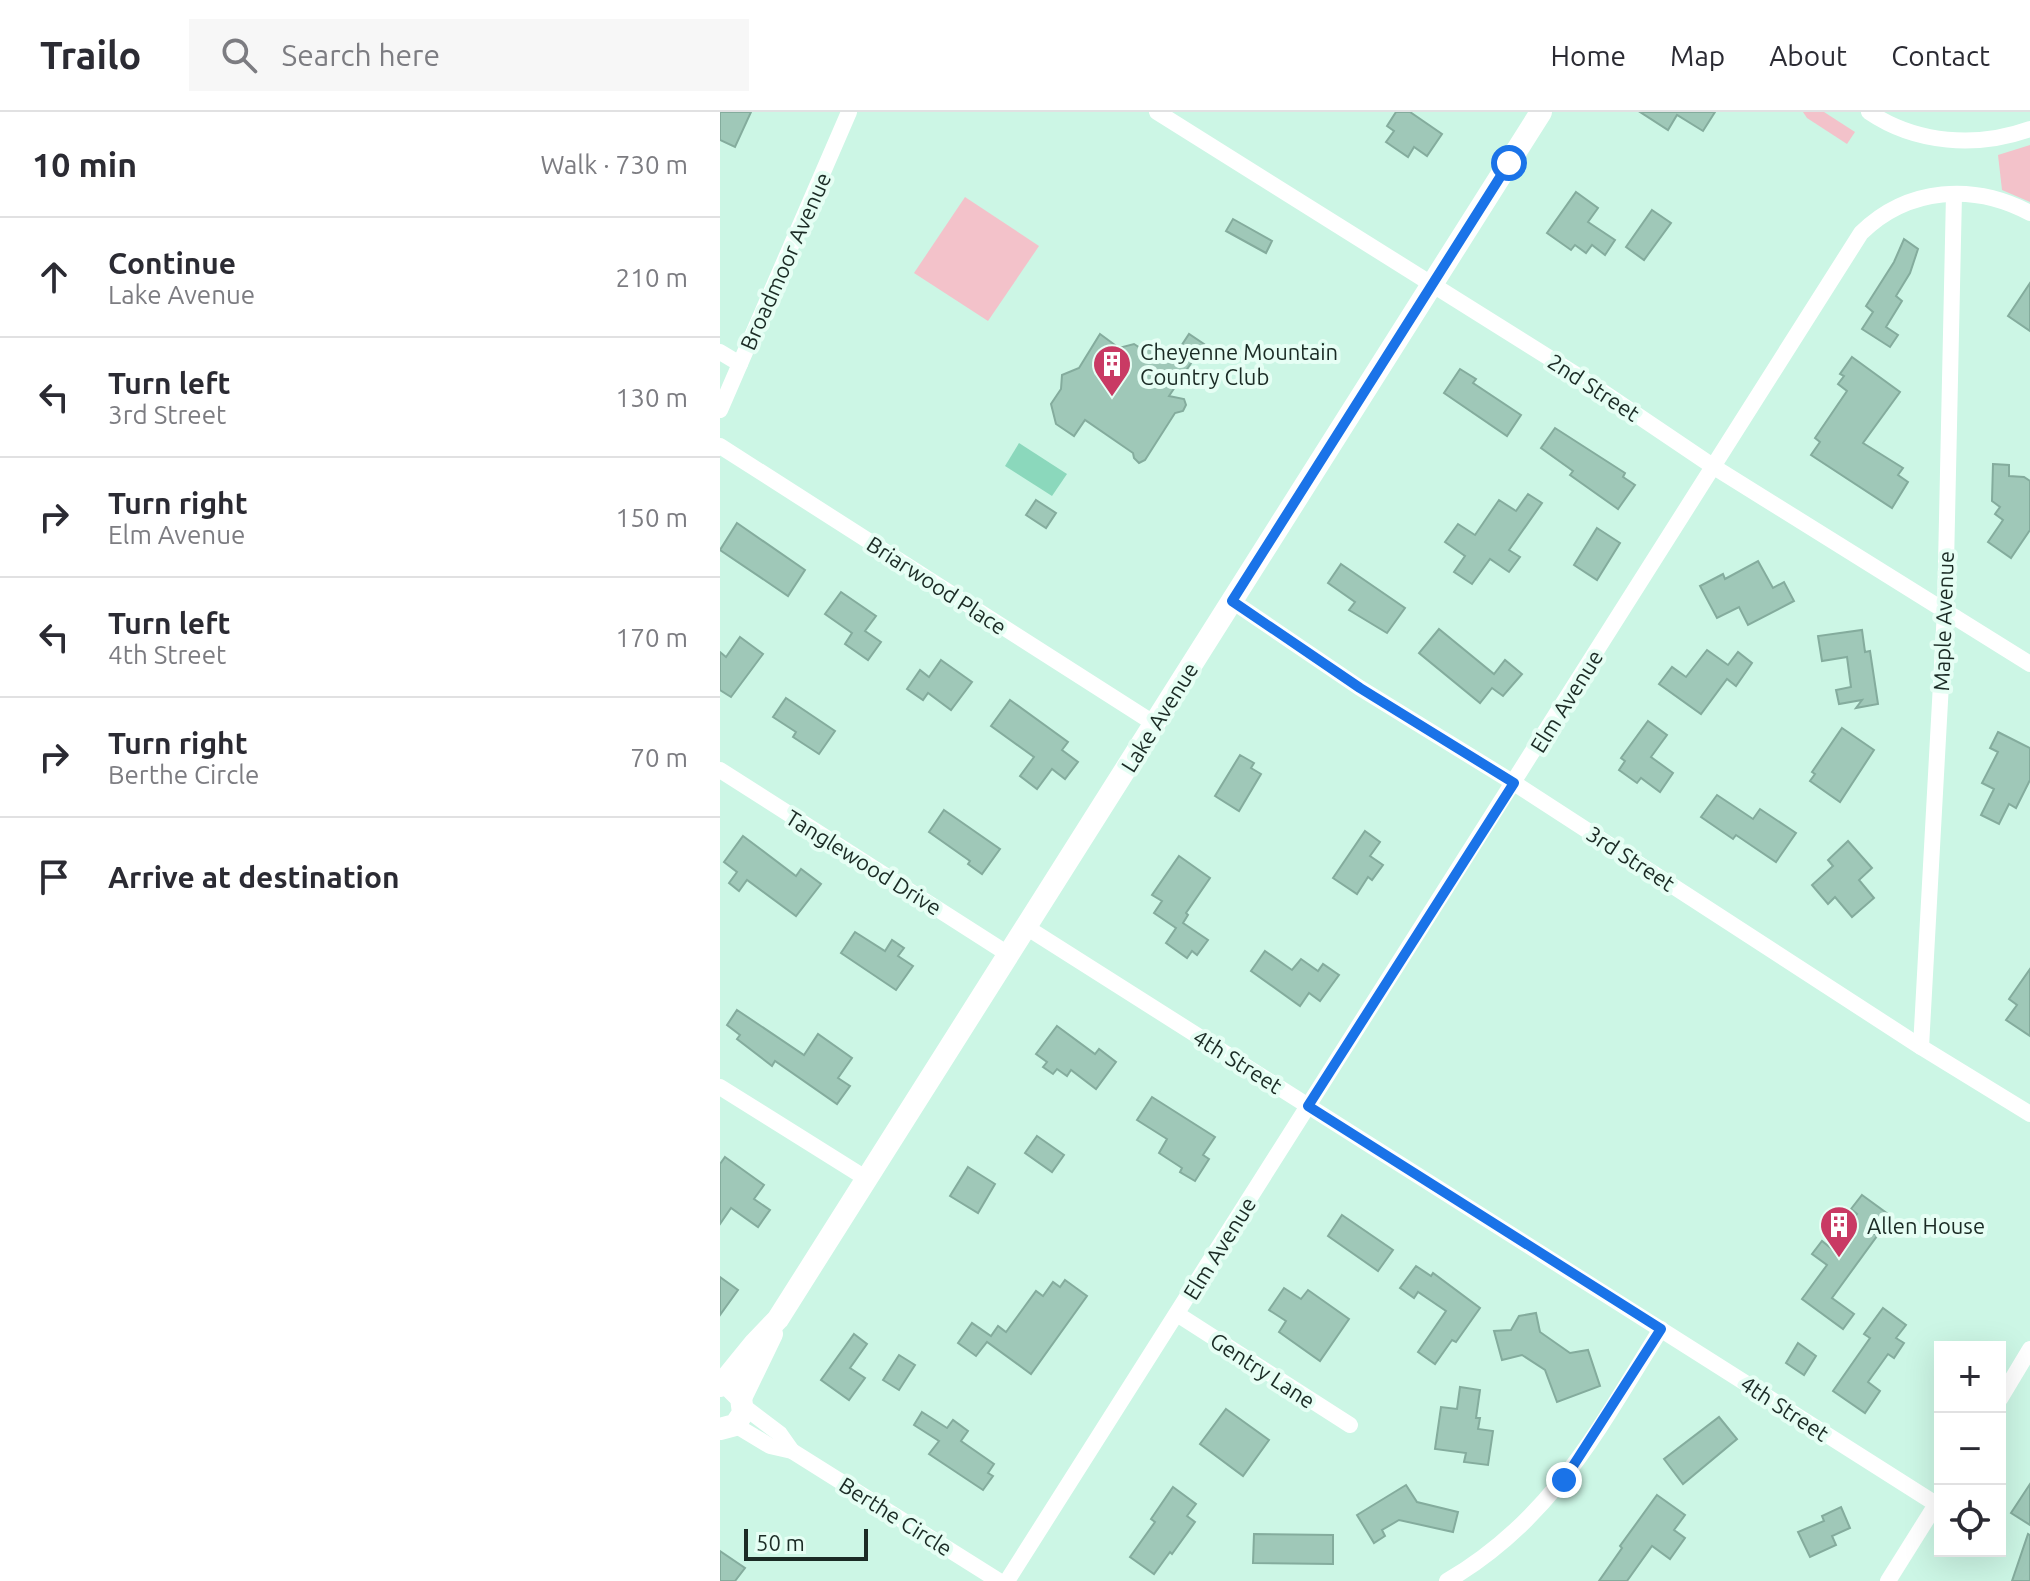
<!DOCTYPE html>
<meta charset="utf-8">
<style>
:root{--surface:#fff;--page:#f7f7f7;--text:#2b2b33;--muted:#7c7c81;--line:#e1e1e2}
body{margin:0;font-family:Ubuntu,sans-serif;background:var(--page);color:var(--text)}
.controls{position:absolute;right:24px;bottom:24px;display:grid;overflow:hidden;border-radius:0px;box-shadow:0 8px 32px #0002}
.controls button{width:72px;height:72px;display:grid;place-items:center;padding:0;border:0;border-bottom:2px solid var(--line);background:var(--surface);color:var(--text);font:40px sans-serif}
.scale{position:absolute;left:24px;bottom:20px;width:124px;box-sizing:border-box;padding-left:8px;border:4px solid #1b2b25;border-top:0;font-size:22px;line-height:28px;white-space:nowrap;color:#1b2b25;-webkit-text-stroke:6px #e6fef4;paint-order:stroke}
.stop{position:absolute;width:24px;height:24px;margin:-18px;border:6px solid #1a73e8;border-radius:50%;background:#fff}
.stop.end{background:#1a73e8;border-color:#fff;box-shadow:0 2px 8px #0008}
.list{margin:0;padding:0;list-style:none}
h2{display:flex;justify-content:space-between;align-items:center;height:104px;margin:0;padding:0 32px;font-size:34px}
h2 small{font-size:26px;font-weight:400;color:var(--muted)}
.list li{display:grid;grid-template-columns:52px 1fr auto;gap:24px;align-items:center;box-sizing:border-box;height:120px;padding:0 32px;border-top:2px solid var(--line)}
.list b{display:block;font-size:30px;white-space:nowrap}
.list p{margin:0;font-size:26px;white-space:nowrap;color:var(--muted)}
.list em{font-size:26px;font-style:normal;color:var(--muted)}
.icon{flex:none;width:44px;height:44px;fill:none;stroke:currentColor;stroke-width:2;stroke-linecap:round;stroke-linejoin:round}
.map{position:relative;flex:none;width:1310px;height:1469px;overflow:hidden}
header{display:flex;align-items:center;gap:48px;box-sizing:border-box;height:112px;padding:0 40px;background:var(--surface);border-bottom:2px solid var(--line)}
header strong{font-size:38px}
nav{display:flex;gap:44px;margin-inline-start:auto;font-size:28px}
.search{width:560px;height:72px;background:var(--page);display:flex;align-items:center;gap:20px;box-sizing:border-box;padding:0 28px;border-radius:0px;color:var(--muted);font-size:30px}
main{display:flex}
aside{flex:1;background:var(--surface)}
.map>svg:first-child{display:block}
.green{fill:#f3c2ca}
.water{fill:#8bd8bc}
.building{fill:#9fc8b8;stroke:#84ac9d;stroke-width:2}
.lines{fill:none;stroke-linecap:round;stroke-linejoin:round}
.street{stroke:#fff;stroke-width:16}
.secondary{stroke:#fff;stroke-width:22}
.route{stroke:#1a73e8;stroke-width:10}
.labels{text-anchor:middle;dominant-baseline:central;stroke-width:8;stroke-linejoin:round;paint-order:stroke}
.street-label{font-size:22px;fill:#1b2b25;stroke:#e6fef4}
.poi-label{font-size:22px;fill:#1b2b25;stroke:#e6fef4;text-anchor:start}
</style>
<header>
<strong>Trailo</strong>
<div class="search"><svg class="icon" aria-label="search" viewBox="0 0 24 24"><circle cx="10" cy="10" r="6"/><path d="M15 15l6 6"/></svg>Search here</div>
<nav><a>Home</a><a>Map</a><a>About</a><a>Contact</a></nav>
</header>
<main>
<aside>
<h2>10 min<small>Walk · 730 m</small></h2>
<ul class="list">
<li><svg class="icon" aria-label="ahead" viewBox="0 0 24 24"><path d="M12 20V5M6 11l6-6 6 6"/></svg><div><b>Continue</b><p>Lake Avenue</p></div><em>210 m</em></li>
<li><svg class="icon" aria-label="left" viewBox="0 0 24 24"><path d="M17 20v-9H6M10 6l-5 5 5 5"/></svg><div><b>Turn left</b><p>3rd Street</p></div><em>130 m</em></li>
<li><svg class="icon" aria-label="right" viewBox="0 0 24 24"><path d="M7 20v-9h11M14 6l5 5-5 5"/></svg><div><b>Turn right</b><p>Elm Avenue</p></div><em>150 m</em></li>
<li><svg class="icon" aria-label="left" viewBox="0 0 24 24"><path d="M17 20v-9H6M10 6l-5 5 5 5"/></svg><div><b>Turn left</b><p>4th Street</p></div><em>170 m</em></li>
<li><svg class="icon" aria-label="right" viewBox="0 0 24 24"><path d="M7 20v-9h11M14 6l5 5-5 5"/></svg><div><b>Turn right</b><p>Berthe Circle</p></div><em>70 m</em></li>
<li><svg class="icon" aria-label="arrive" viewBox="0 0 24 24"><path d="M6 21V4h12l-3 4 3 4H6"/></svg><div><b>Arrive at destination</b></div></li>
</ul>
</aside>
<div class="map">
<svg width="1310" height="1469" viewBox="0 0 1310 1469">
<rect width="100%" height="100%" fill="#ccf6e5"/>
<g class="green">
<path d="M1083,0H1104L1135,20L1127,32L1087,6Z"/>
<path d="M1310,33V90L1282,78L1278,43Z"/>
<path d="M245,85L319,134L268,209L194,161Z"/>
</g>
<path class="water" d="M299,331L347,362L332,384L285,354Z"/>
<g class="building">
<path d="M0,0H31L15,35L0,28Z"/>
<path d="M676,0H690L722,22L707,44L694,35L688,45L666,30L674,19L667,14Z"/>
<path d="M920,0H995L983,19L957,3L948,18Z"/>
<path d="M856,80L878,96L868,110L895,128L885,143L872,133L866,141L855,133L851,138L827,121Z"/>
<path d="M932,98L951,111L924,148L906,135Z"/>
<path d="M513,107L552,129L546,141L506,119Z"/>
<path d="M1184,127L1198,137L1190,161L1176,184L1182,189L1166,215L1178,223L1170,235L1142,217L1153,200L1146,194L1174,150Z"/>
<path d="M1310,171V219L1288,204Z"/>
<path d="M380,222L399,236L414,232L425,239L427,234L450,251L469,222L484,232L449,284L464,287L466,293L463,299L455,301L425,348L419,351L414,346L413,341L365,308L354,324L336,312L331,292L341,277L342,263L359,256Z"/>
<path d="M1132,245L1180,280L1143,331L1183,356L1178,363L1188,370L1172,396L1091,343L1100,330L1095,326L1127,279L1118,272L1124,264L1120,262Z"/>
<path d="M740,257L756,267L753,271L801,303L787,324L724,281Z"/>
<path d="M835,316L905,361L903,365L915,373L898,397L850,363L853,359L821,336Z"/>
<path d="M1273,352L1289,353V364L1304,365L1310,369V418L1291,446L1268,430L1283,408L1275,402L1280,395L1272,389Z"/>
<path d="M808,382L822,391L789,438L800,445L789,460L770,447L752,472L734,460L745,444L725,430L738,412L755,423L779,388L796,399Z"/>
<path d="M316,388L336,401L326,416L306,403Z"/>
<path d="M17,411L85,458L68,484L0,438Z"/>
<path d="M877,416L900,431L877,468L854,453Z"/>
<path d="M1038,449L1053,476L1064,470L1074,489L1028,513L1019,495L997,506L980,474L1003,462L1005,467Z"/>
<path d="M621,452L685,496L667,521L629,498L635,490L608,471Z"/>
<path d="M121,480L156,504L145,519L161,530L148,548L125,532L132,521L105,502Z"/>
<path d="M719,517L774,562L785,548L802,562L783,584L772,576L760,591L699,541Z"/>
<path d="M1142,518L1145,540L1150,539L1158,592L1136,596L1142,588L1119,592L1116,578L1131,575L1127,545L1102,549L1098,524Z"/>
<path d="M20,525L43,542L11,585L0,578V540L6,545Z"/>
<path d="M987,538L1008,553L1018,540L1032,551L1016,574L1007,567L981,602L939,572L952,555L966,565Z"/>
<path d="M221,548L252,570L231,598L208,581L203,588L187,577L200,558L209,565Z"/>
<path d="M66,586L115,619L99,642L73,625L76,620L53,605Z"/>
<path d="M290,588L348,630L342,638L358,650L345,667L332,657L317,677L300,664L314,645L271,614Z"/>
<path d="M928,609L947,623L931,645L953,661L940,680L921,666L917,671L899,658L905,649L901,646Z"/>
<path d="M1122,616L1154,638L1120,690L1090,669L1095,662L1092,660Z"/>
<path d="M1278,620L1310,636V668L1296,696L1289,692L1279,712L1261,703L1274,677L1262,671L1278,640L1270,636Z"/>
<path d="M520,643L534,651L531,656L541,662L519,699L495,684Z"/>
<path d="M997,683L1033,707L1040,697L1076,721L1056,750L1016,723L1013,727L981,705Z"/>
<path d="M224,698L280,737L262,762L248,752L250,749L209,720Z"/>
<path d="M645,719L660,730L650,744L663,753L652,768L648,765L637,782L613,766Z"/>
<path d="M23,724L76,764L81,757L101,772L76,804L27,768L19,779L9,771L17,760L4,750Z"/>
<path d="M1128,729L1152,756L1139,768L1154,786L1132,805L1115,785L1108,792L1092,773L1113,754L1108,748Z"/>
<path d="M459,744L490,766L466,801L468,803L463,811L488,828L477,843L472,839L467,846L446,831L456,816L434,801L442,789L432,783Z"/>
<path d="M135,820L165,839L172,828L184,836L178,844L193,854L176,878L121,841Z"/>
<path d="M545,839L572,858L581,847L598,859L603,852L619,863L600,889L589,881L580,894L531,859Z"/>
<path d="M1310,857V924L1286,908L1297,893L1289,887Z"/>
<path d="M17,898L84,943L98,922L132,946L118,966L130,974L117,992L55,949L52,954L17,927L20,923L7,913Z"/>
<path d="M337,914L375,942L379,937L396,950L376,977L351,958L347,964L337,957L333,962L323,955L327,950L316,942Z"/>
<path d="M432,985L495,1025L483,1043L489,1047L475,1069L460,1060L462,1056L439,1041L447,1027L417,1008Z"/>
<path d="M317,1024L344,1043L332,1060L305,1041Z"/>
<path d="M5,1045L44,1073L34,1087L50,1098L38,1115L11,1096L0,1112V1052Z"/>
<path d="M248,1055L275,1072L258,1101L230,1084Z"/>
<path d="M1142,1083L1168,1102L1154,1121L1157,1124L1112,1186L1134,1202L1123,1217L1082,1187L1107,1153L1092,1142L1102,1129L1112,1137L1137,1102L1131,1097Z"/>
<path d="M622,1103L673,1138L658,1159L608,1124Z"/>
<path d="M696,1154L711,1164L713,1161L760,1196L736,1230L732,1228L715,1252L698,1240L726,1199L698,1180L694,1186L680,1176Z"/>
<path d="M0,1165L18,1178L0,1203Z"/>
<path d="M345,1168L367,1184L311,1262L267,1230L256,1244L238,1231L252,1211L271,1224L278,1214L286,1220L316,1179L323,1184L333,1170L340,1175Z"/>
<path d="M564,1176L581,1187L588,1178L629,1207L600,1249L559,1220L566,1209L549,1198Z"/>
<path d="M1163,1196L1186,1213L1176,1226L1184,1231L1174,1246L1168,1242L1148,1270L1160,1279L1145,1301L1113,1279L1150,1226L1144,1222Z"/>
<path d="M816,1201L820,1220L850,1241L868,1238L880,1274L837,1290L825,1258L802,1243L782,1248L774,1219L791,1218L799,1204Z"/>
<path d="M134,1222L147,1232L130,1256L145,1266L129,1288L101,1268Z"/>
<path d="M1078,1231L1096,1244L1084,1263L1066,1251Z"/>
<path d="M179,1243L195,1253L179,1278L163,1268Z"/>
<path d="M740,1275L760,1278L756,1306H760L758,1317L773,1319L768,1353L744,1350L746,1341L715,1337L721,1295L737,1297Z"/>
<path d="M506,1297L549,1328L523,1364L480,1332Z"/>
<path d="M202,1300L227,1316L233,1308L248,1319L241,1329L274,1352L268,1361L273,1364L263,1378L209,1342L219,1329L194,1313Z"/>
<path d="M999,1305L1017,1327L963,1372L944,1347Z"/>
<path d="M1310,1372V1413L1291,1401Z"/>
<path d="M686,1373L697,1390L738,1400L733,1420L679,1408L662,1418L665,1424L654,1431L637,1403Z"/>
<path d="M453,1375L476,1392L467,1404L475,1410L452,1442L450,1440L434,1462L410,1445L435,1410L431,1407Z"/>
<path d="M937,1383L965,1403L954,1418L965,1426L950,1447L932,1434L907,1469H879L902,1436L900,1434Z"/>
<path d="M1121,1395L1130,1416L1112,1424L1116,1433L1090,1445L1078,1420L1104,1409L1102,1404Z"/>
<path d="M534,1422L613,1423V1452L533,1451Z"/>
<path d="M1308,1422L1310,1423V1469H1292Z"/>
<path d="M0,1439L25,1456L15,1469H0Z"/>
</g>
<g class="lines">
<g class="street">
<path d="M437,0L871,272L994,355L1310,552"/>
<path d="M1149,0C1196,32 1257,36 1310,17"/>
<path d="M0,240L20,252"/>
<path d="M0,298L129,0"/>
<path d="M0,334L435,612"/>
<path d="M512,489L640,576L794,671L1201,935L1310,1002"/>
<path d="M0,658L288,842"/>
<path d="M306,815L1216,1392"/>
<path d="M1201,935L1225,499L1234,82"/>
<path d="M0,975L147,1067"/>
<path d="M457,1202L630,1313"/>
<path d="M1280,1287L1310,1237"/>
<path d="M23,1294L60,1322L72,1339"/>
<path d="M15,1313L50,1334L72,1339L279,1469"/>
<path d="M287,1469L1141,121C1188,75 1254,71 1310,101"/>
<path d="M727,1469C832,1408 879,1316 941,1217"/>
<path d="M1168,1469L1220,1386"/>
</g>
<g class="secondary">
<path d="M0,1274L35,1231L58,1207L821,0"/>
<path d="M21,1286L52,1222"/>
<path d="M0,1317L15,1313L23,1301L21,1286L12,1277"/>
</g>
</g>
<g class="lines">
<path class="route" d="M789,51L512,489L640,576L794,671L588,994L941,1217L844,1368"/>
</g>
<defs>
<symbol id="building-pin" viewBox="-11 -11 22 30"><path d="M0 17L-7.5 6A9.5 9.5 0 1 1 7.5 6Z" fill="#c93a64" stroke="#e6fef4"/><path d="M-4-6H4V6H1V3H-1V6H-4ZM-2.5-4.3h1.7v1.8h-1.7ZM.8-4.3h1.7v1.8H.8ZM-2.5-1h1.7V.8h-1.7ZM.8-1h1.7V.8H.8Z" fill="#fff"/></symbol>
</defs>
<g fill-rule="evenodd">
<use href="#building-pin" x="370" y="230" width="44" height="60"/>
<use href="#building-pin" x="1097" y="1091" width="44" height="60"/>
</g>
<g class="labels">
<g class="street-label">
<text transform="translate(65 149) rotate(-66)">Broadmoor Avenue</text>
<text transform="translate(874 275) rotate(33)">2nd Street</text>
<text transform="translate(217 473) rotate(33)">Briarwood Place</text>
<text transform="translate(1223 509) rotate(-88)">Maple Avenue</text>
<text transform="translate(846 589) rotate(-58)">Elm Avenue</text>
<text transform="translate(439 605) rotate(-58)">Lake Avenue</text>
<text transform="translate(911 746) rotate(33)">3rd Street</text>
<text transform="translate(144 750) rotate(32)">Tanglewood Drive</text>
<text transform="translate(518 949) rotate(32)">4th Street</text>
<text transform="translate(499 1136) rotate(-58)">Elm Avenue</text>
<text transform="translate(543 1258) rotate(33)">Gentry Lane</text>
<text transform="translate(1065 1296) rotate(33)">4th Street</text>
<text transform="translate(176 1404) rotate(32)">Berthe Circle</text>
</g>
<g class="poi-label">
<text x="420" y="239">Cheyenne Mountain<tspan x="420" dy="25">Country Club</tspan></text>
<text x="1147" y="1113">Allen House</text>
</g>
</g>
</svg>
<div class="controls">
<button>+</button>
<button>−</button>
<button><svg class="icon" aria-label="locate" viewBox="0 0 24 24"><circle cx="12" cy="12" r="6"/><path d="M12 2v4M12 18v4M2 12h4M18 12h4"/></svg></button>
</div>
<div class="scale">50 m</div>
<div class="stop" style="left:789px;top:51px"></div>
<div class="stop end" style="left:844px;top:1368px"></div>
</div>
</main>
